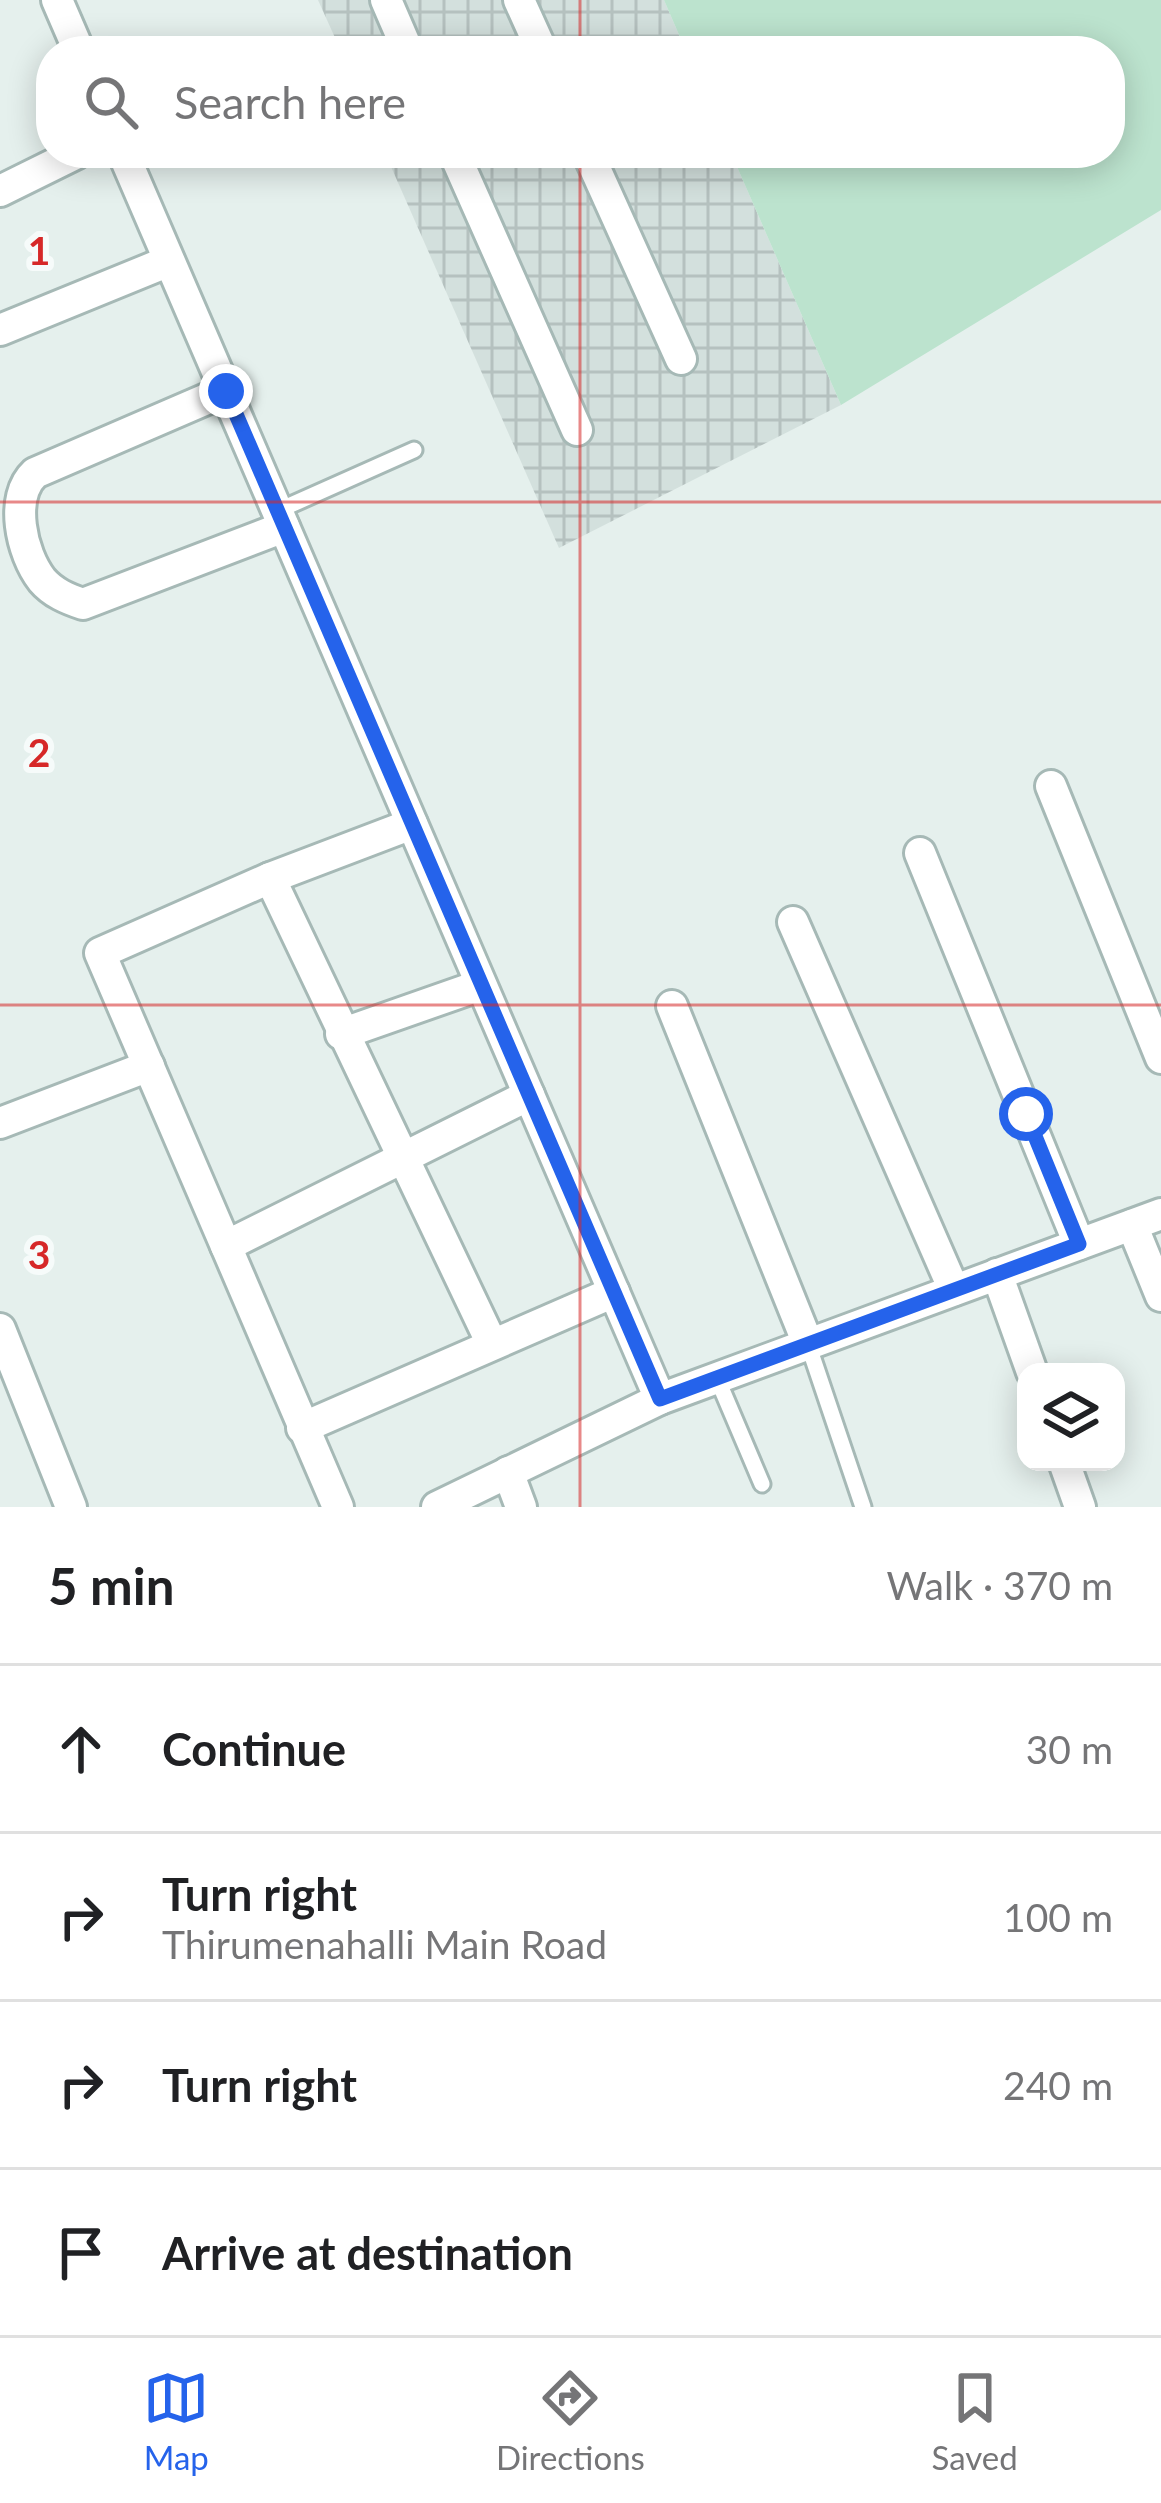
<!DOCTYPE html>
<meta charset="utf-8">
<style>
:root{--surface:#fff;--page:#f2f2f2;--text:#202124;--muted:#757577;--line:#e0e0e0;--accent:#2563eb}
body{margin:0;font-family:Lato,sans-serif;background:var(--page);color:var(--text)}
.controls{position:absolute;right:36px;bottom:36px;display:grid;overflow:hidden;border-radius:24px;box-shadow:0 6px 30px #0003}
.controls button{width:108px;height:108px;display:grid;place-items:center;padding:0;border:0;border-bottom:3px solid var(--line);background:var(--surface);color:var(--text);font:60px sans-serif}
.stop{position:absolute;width:36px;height:36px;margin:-27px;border:9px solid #2563eb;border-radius:50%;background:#fff}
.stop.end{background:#2563eb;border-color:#fff;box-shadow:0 3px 12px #0008}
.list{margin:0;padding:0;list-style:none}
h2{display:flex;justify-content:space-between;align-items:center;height:156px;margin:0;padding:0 48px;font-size:51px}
h2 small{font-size:39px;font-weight:400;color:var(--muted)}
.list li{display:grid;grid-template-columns:78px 1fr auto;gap:36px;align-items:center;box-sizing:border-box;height:168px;padding:0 48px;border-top:3px solid var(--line)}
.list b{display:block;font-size:45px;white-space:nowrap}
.list p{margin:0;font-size:39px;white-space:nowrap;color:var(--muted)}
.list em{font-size:39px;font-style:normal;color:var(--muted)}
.icon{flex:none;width:66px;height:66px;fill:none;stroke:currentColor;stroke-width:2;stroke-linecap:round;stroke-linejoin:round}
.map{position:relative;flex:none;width:1161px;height:1507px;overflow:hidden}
.search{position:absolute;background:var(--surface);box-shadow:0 6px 30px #0003;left:36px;right:36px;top:36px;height:132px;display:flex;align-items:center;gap:30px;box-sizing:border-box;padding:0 42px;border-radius:48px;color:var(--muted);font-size:45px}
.sheet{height:828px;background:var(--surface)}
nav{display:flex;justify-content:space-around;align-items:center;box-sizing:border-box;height:168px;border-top:3px solid var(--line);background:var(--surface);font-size:33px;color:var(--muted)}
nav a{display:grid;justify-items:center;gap:6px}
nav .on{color:var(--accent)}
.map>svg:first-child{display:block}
.industrial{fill:url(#industrial-grid)}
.pitch{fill:#bce3ce}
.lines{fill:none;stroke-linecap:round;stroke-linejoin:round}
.lane-casing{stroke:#a6b9b6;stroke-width:21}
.street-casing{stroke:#a6b9b6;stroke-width:36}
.lane{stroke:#fff;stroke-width:15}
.street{stroke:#fff;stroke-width:30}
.route{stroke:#2563eb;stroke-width:15}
.grid{fill:none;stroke:#d62828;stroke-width:3;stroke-opacity:0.55}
.grid-label{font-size:39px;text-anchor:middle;font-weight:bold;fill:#d62828;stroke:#f6fbfa;stroke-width:12;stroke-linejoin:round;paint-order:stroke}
</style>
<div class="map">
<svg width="1161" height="1507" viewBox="0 0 1161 1507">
<defs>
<pattern id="industrial-grid" width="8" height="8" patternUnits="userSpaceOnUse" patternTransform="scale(3)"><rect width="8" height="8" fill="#d3e0dd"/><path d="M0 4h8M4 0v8" fill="none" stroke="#b5c1bf"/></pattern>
</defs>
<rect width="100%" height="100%" fill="#e5f0ed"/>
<g class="industrial">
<path d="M318,0H664L686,51H341Z"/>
<path d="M385,153H731L841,405L559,548Z"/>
</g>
<path class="pitch" d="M664,0H1161V210L841,405L731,153H1110V51H686Z"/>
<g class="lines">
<defs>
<g id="lane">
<path d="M277,511L414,450"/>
<path d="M808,1344L863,1507"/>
<path d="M717,1378L762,1484"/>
</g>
<g id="street">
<path d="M57,0L79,51"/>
<path d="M386,0L408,51"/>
<path d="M519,0L542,51"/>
<path d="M123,153L660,1399L437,1507"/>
<path d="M454,153L577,430"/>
<path d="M588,153L681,359"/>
<path d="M0,191L77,153"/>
<path d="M0,330L169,261"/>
<path d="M225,391L35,473C9,497 21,553 42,580C53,593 68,599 83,604L284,527"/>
<path d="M1051,786L1161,1058"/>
<path d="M412,824L270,878L100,953L226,1246L529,1095"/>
<path d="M920,853L1079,1244"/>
<path d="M270,878L492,1344"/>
<path d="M793,922L954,1290"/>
<path d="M672,1006L808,1344"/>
<path d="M341,1034L481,985"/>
<path d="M0,1123L149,1066"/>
<path d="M1132,1225L1161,1296"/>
<path d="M226,1246L338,1507"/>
<path d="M997,1274L1032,1372"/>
<path d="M0,1329L71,1507"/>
<path d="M660,1399L1161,1214"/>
<path d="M302,1428L614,1292"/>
<path d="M1064,1462L1080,1507"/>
<path d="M508,1472L521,1507"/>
</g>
</defs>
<use href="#lane" class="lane-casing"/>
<use href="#street" class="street-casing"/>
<use href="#lane" class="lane"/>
<use href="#street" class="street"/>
</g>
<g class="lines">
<path class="route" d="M226,391L660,1399L1079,1244L1026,1114"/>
</g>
<path class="grid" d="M580,0V51M580,153V1507M0,502H1161M0,1005H1161"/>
<g class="grid-label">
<text x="39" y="265">1</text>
<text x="39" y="767">2</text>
<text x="39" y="1269">3</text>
</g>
</svg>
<div class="controls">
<button><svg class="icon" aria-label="layers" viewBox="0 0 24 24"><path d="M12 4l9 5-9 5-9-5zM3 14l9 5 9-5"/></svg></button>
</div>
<div class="stop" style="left:1026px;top:1114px"></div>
<div class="stop end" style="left:226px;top:391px"></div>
<div class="search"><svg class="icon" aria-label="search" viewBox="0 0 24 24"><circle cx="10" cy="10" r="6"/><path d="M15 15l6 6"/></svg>Search here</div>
</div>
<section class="sheet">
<h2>5 min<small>Walk · 370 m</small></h2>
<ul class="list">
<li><svg class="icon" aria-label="ahead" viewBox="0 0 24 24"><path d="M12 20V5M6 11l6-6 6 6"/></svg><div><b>Continue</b></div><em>30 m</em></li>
<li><svg class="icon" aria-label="right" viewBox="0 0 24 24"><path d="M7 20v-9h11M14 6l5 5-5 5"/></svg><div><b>Turn right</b><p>Thirumenahalli Main Road</p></div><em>100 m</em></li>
<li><svg class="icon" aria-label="right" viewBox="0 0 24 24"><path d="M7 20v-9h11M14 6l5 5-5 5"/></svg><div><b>Turn right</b></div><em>240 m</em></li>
<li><svg class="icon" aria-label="arrive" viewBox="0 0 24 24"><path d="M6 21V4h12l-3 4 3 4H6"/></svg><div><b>Arrive at destination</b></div></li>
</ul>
</section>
<nav>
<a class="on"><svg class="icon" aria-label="map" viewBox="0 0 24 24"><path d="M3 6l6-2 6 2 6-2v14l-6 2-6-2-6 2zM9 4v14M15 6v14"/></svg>Map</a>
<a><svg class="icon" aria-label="directions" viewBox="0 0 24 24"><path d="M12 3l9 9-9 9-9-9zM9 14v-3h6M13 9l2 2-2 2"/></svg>Directions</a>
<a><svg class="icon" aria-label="saved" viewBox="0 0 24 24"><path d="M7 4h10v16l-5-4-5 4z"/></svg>Saved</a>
</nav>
